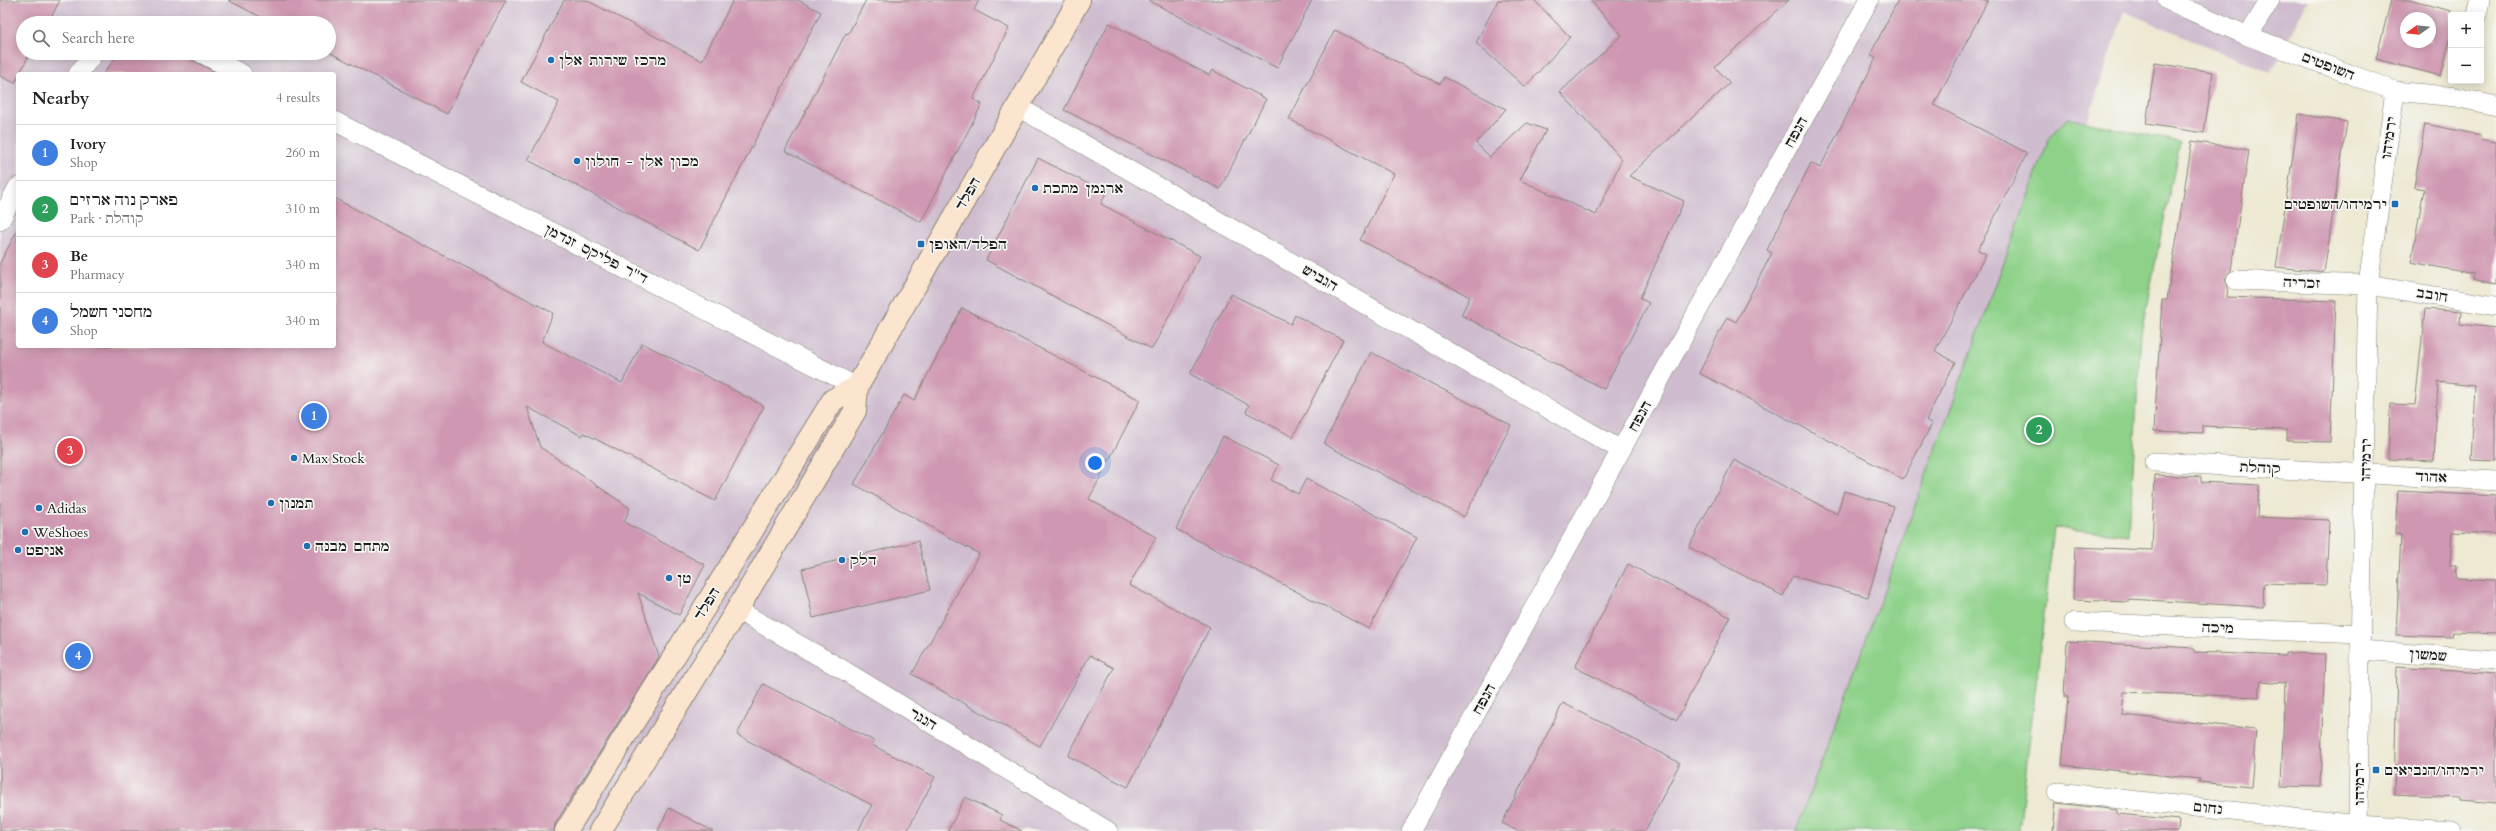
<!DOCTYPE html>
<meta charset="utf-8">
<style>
:root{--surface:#fff;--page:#f2f2f2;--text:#222;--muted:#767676;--line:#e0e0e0;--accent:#1f6fb2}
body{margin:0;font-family:Cardo,"Frank Ruhl Libre",serif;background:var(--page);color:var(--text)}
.controls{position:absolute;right:12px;top:12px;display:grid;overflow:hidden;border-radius:4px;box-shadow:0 2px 10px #0003}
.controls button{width:36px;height:36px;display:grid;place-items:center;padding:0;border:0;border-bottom:1px solid var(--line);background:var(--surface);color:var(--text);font:20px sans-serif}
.compass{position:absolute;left:2400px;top:12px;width:36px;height:36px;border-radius:50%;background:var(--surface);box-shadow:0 2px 10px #0003;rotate:255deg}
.you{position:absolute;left:1095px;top:463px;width:14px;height:14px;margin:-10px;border:3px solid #fff;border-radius:50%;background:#1a73e8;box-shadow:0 0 0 6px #1a73e833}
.badge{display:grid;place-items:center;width:26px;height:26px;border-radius:50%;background:var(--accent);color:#fff;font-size:13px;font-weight:700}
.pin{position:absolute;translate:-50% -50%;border:2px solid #fff;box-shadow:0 1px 4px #0006}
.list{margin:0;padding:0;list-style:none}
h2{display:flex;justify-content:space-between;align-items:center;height:52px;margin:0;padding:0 16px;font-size:17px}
h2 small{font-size:13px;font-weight:400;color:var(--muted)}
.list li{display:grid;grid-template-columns:26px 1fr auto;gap:12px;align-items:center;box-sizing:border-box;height:56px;padding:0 16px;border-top:1px solid var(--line)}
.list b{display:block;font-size:15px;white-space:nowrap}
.list p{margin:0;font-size:13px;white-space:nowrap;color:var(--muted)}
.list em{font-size:13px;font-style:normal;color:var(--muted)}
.icon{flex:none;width:22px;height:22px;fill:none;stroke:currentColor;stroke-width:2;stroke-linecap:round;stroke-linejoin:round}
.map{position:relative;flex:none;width:2496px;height:831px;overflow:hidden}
.search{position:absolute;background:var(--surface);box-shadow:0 2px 10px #0003;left:16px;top:16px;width:320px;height:44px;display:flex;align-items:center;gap:10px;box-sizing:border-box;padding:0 14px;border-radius:22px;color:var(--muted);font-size:15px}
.panel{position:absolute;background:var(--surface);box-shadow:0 2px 10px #0003;left:16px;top:72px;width:320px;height:276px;border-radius:4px}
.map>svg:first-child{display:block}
.industrial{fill:#cfbdcf;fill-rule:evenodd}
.green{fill:#8ed28a;stroke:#557753}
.building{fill:#cf97b1;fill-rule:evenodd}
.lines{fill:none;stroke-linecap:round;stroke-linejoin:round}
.street-casing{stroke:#848278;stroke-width:20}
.secondary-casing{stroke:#848278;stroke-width:24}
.street{stroke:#fff;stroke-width:19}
.secondary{stroke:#fce5cf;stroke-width:22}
.poi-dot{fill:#1f6fb2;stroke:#f6f6f2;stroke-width:1.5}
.labels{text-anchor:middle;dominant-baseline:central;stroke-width:3.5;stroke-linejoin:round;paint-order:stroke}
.poi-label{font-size:14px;fill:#1c1c1c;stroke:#f6f6f2;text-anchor:start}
.street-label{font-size:14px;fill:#1c1c1c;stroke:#f6f6f2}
</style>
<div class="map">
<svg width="2496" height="831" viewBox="0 0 2496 831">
<rect width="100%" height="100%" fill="#f6f6f2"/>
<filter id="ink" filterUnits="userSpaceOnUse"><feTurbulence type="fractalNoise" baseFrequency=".025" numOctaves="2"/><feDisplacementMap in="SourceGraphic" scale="8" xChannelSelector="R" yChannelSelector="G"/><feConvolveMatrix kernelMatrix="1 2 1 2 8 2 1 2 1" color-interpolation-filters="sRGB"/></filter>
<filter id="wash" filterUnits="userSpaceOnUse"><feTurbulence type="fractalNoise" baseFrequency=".012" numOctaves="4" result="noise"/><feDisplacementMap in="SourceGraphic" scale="16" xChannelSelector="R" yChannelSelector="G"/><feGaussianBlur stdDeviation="0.9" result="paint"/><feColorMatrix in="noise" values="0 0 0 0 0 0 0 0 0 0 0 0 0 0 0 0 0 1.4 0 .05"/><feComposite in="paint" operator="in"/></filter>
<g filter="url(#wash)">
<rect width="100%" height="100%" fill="#ede9d3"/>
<path class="industrial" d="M0,0H2308L2271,73L2124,11L1851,831H0ZM23,23H329V53H23ZM18,74H334V346H18Z"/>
<path class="green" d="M2067,118L2180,142L2141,333L2129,535L2054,528L2019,831H1796L2049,139Z"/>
<g id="blocks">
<g class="building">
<path d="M0,0H60L48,23H23V53H30L15,83L0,76Z"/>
<path d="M228,0H506L447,114L329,52V23H272Z"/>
<path d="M564,0H586L702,61L733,0H798L821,12L699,250L528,160L559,102L521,82Z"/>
<path d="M866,0H979L974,10L1009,28L973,99L982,104L921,222L785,151L846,33L848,34Z"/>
<path d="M1148,0H1312L1277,68Z"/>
<path d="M1498,0H1534L1570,37L1525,87L1476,43Z"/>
<path d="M1590,0H1789L1715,67L1730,83L1629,176L1684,201L1640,298L1649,303L1604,389L1461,315L1470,297L1360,240L1394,174L1289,119L1335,30L1440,84L1444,77L1506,109L1476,143L1490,157L1527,123L1546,130L1520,180L1596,215L1622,159L1560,92L1622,35Z"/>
<path d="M1898,0H1988L1934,105L2027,153L1978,250L1986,254L1935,351L1955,362L1926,420L1932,424L1903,479L1699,373L1727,317L1736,322L1772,253L1767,250L1811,163L1820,168L1876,58L1870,55Z"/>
<path d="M2391,0H2409L2451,11V36L2441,76L2376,59ZM2406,18H2430V42H2406Z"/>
<path d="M1109,23L1209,75L1212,70L1266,99L1220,189L1064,110Z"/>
<path d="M119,53H179L218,74H103Z"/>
<path d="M2155,63L2213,72L2204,133L2146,124Z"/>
<path d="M2299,114L2347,122L2324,272L2276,267Z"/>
<path d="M2425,124L2481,135V139L2496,142V284L2473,279L2474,274L2411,262L2424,189L2414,187Z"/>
<path d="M2192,141L2249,150L2231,270L2225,279L2228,287L2227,297L2336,301L2330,442L2287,441V430L2203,426V433L2154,431L2162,300H2167Z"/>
<path d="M1038,158L1106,193L1101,204L1200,256L1152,349L986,260Z"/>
<path d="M334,198L553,313L542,342L622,383L642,343L764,406L715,501L584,433L582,436L527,407L540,447L630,508L624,522L705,565L679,615L638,593L659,657L555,824L554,831H0V263L18,229V346H334Z"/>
<path d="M1231,294L1291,324L1295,315L1343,340L1293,437L1246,412L1249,405L1190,374Z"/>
<path d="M962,308L1140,400L1089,499L1156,537L1129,585L1210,627L1128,787L1068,756L1114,668L1090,655L1040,746L912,674L979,554L854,484L904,395L914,401Z"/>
<path d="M2425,309L2461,312L2460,324L2496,328V461L2471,460L2475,386L2438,382L2434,461L2388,459L2390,404L2415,405Z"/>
<path d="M1371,352L1511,425L1464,517L1324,444Z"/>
<path d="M1223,436L1279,465L1271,480L1298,494L1306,479L1417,537L1369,629L1176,529Z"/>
<path d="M1734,460L1837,514L1844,491L1894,506L1868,597L1793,576L1783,596L1689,547Z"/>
<path d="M2155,475L2201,477V482L2259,485L2257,517L2329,520L2326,585L2264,583L2263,607L2129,599V602L2073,600L2075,547L2152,550Z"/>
<path d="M2398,491L2496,496V534L2452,532L2450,566H2456L2455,578L2496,580V634L2453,632L2452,637L2396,635L2401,535L2395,534Z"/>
<path d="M918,541L930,590L813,618L802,569Z"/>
<path d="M1628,564L1730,617L1677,720L1575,667Z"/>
<path d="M2067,641L2194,648V652L2286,656V653L2325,654L2320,787L2281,786L2285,683L2261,681L2259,697L2124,692L2122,715L2256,729L2251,787L2199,782L2200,779L2062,765L2068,697H2064Z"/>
<path d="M2397,667L2496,674V804L2461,801V797L2394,794Z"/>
<path d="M763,684L874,741L872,745L935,777L907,831H858L872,805L737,735Z"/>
<path d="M1563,703L1680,763L1645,831H1518L1502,823Z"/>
<path d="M965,797L1002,815L1000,820L1022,831H948Z"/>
<path d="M2056,803L2118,810V814L2179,820L2178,831H2053Z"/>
<path d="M669,808L713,831H658Z"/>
</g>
</g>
</g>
<g filter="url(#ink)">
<use href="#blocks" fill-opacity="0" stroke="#848278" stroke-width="1"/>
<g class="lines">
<defs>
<g id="street">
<path d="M2167,0L2248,36L2395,91L2456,97L2496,106"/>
<path d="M2477,15L2480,0"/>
<path d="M2248,36L2270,0"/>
<path d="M201,53L242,74"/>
<path d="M78,74L94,53"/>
<path d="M1018,107L1621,450"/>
<path d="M334,121L857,387"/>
<path d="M0,221L18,187"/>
<path d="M2236,280L2368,285L2496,306"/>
<path d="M2154,462L2496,481"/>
<path d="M737,610L840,668L1108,831"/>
<path d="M2074,622L2361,634"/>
<path d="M2360,650L2496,660"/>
<path d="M2057,792L2359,825L2451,831"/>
<path d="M1411,831L1869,0"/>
<path d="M2358,831L2360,650L2368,285L2395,91"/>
</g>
<g id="secondary">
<path d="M566,831L833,400L857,387"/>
<path d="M600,831L737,610L855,411L857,387L1079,0"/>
</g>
</defs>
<use href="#street" class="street-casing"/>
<use href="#secondary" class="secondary-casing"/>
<use href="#street" class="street"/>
<use href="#secondary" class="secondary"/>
</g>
</g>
<g class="poi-dot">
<circle cx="551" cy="60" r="4"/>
<circle cx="577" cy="161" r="4"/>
<circle cx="1035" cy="188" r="4"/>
<rect x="2391" y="200" width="8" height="8" rx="2"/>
<rect x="917" y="240" width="8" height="8" rx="2"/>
<circle cx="294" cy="458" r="4"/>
<circle cx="271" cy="503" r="4"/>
<circle cx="39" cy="508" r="4"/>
<circle cx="25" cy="532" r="4"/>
<circle cx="307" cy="546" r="4"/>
<circle cx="18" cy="550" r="4"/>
<circle cx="842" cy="560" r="4"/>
<circle cx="669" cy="578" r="4"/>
<rect x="2372" y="766" width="8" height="8" rx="2"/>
</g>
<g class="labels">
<g class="poi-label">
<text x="559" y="60">מרכז שירות אלן</text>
<text x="585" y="161">מכון אלן - חולון</text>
<text x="1043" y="188">ארגמן מתכת</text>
<text x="2387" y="204" text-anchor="end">ירמיהו/השופטים</text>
<text x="929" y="244">הפלד/האופן</text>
<text x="302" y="458">Max Stock</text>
<text x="279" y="503">תמנון</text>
<text x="47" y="508">Adidas</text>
<text x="33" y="532">WeShoes</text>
<text x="315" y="546">מתחם מבנה</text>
<text x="26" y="550">אניפט</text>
<text x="850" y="560">דלק</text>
<text x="677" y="578">טן</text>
<text x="2384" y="770">ירמיהו/הנביאים</text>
</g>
<g class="street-label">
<text transform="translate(2328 66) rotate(21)">השופטים</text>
<text transform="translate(1796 132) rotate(-61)">הנפח</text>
<text transform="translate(2389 138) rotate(-82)">ירמיהו</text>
<text transform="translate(968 194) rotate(-60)">הפלד</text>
<text transform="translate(596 254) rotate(27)">ד''ר פליקס זנדמן</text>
<text transform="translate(1320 278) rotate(30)">הגביש</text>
<text transform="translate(2302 283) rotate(2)">זכריה</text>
<text transform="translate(2432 295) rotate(9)">חובב</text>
<text transform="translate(1640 416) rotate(-61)">הנפח</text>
<text transform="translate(2366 460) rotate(-89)">ירמיהו</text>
<text transform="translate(2260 468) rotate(3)">קוהלת</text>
<text transform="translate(2431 477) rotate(3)">אהוד</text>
<text transform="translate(707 604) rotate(-58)">הפלד</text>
<text transform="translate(2218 628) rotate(2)">מיכה</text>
<text transform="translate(2428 655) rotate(4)">שמשון</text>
<text transform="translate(1484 699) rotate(-61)">הנפח</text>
<text transform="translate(923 719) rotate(31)">הנגר</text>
<text transform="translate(2359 784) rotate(-90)">ירמיהו</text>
<text transform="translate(2208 808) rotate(6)">נחום</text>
</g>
</g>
</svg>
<div class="controls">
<button>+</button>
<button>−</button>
</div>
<svg class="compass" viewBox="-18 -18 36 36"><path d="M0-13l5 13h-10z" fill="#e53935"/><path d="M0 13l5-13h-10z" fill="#767676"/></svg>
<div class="you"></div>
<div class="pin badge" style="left:314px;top:416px;background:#3f7fe0">1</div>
<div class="pin badge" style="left:2039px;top:430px;background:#2e9e5b">2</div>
<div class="pin badge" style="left:70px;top:451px;background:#e0444e">3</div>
<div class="pin badge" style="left:78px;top:656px;background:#3f7fe0">4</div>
<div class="search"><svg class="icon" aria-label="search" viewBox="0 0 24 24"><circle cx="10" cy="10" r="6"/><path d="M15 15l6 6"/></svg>Search here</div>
<section class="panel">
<h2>Nearby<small>4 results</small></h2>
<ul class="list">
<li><span class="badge" style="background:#3f7fe0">1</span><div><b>Ivory</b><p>Shop</p></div><em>260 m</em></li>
<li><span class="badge" style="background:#2e9e5b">2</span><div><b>פארק נוה ארזים</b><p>Park · קוהלת</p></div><em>310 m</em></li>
<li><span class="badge" style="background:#e0444e">3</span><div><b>Be</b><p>Pharmacy</p></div><em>340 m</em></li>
<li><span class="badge" style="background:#3f7fe0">4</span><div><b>מחסני חשמל</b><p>Shop</p></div><em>340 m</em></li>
</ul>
</section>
</div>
